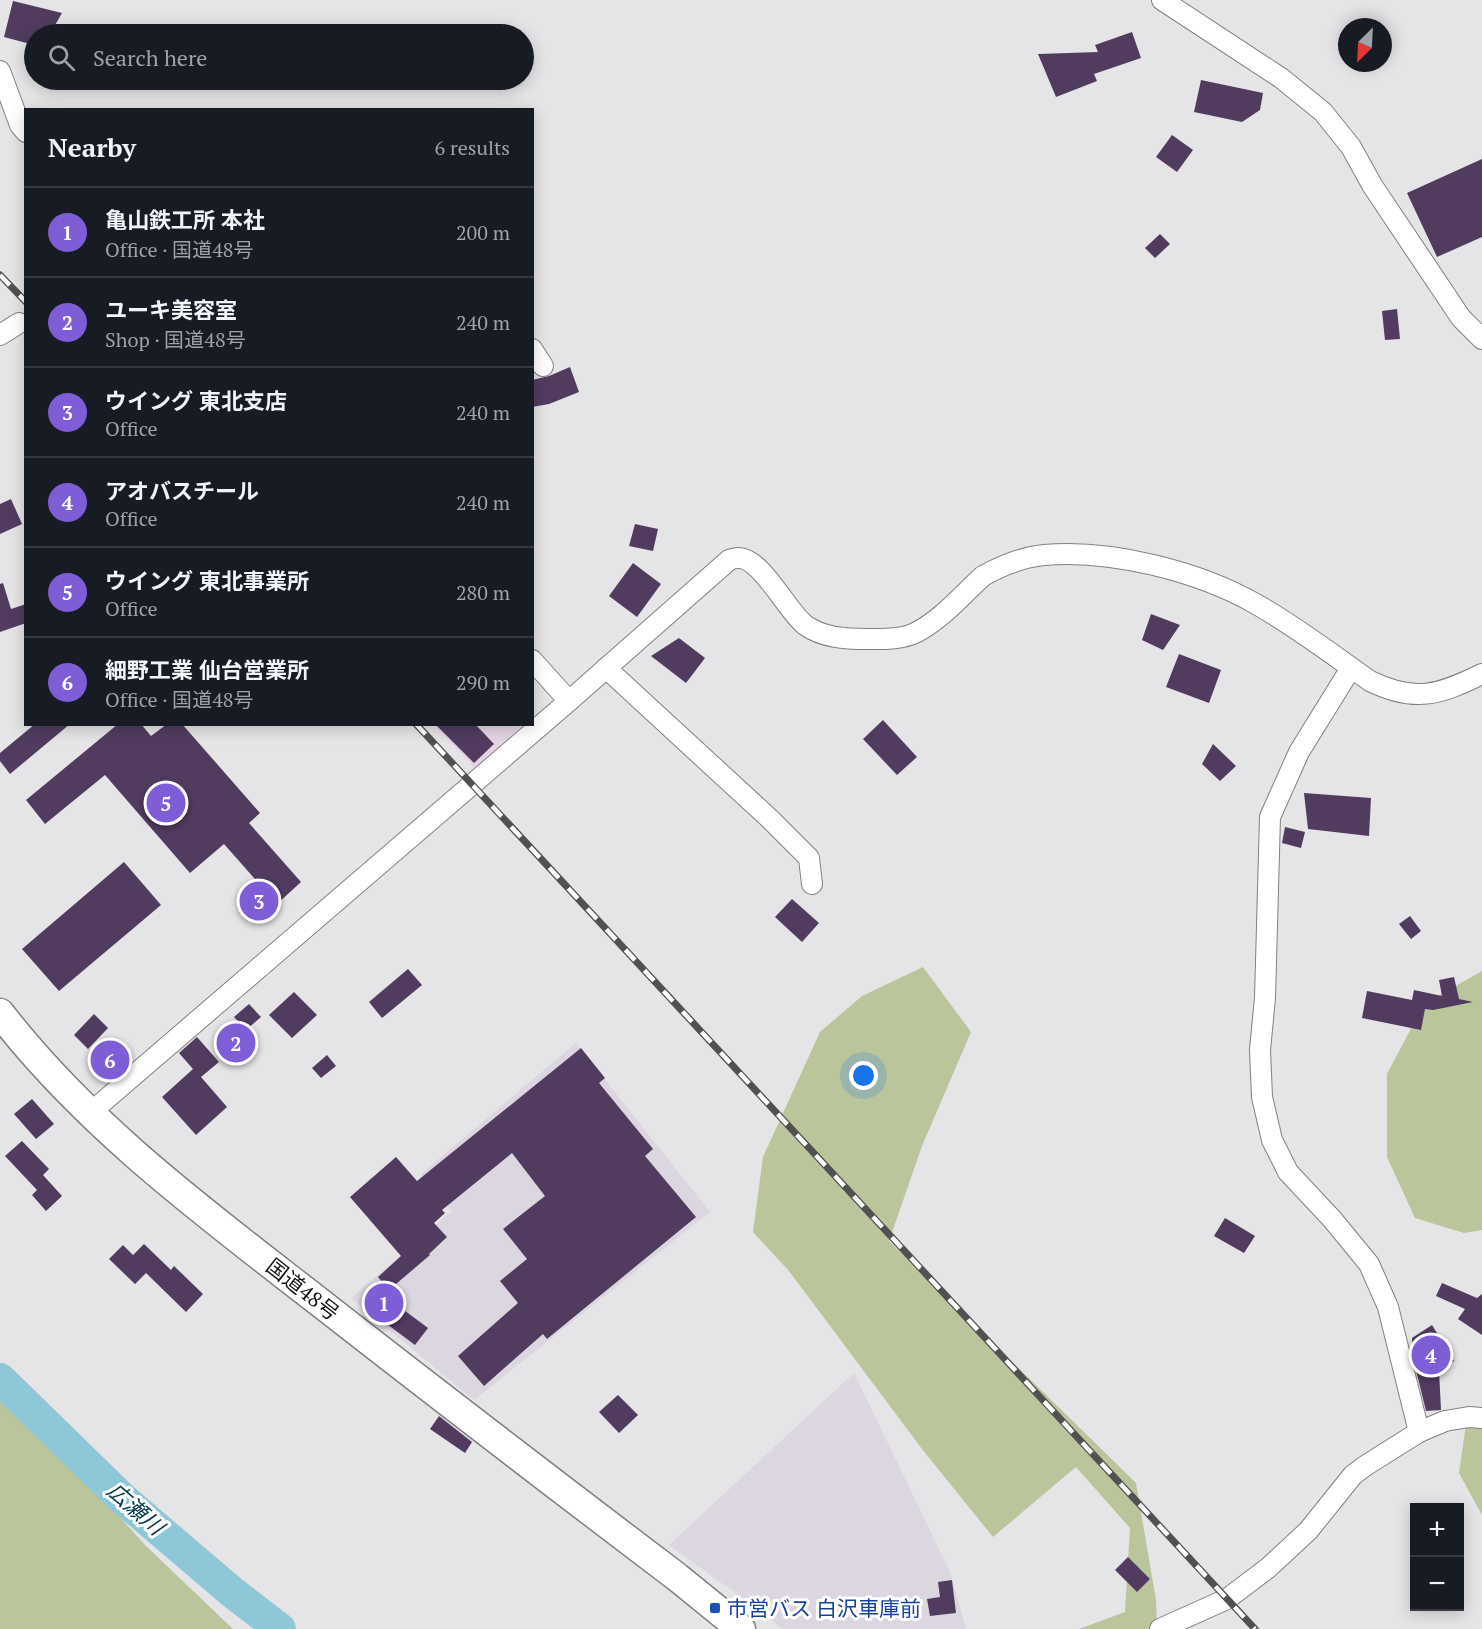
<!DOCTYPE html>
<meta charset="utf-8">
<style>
:root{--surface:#171b24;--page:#242831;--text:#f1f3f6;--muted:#9ea1a6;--line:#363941;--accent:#7f5dd7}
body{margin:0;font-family:"PT Serif","Noto Sans JP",serif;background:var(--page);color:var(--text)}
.controls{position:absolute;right:18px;bottom:18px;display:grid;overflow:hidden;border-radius:0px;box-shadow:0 3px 15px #0003}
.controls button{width:54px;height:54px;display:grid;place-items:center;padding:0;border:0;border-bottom:2px solid var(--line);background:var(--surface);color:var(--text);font:30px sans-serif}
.compass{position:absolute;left:1338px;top:18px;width:54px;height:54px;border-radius:50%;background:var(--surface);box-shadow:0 3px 15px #0003;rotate:204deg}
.you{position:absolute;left:864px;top:1076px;width:21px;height:21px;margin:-15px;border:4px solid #fff;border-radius:50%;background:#1a73e8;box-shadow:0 0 0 9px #1a73e833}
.badge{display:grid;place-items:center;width:39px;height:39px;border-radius:50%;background:var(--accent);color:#fff;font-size:20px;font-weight:700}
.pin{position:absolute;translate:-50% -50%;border:3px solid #fff;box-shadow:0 2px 6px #0006}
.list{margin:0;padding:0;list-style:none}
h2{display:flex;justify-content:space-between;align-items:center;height:78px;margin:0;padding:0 24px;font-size:26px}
h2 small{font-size:20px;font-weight:400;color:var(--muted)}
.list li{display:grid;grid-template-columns:39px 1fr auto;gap:18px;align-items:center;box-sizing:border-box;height:90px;padding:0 24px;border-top:2px solid var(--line)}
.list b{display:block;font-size:22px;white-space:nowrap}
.list p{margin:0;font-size:20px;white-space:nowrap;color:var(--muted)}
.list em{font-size:20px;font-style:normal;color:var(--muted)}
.icon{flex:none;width:33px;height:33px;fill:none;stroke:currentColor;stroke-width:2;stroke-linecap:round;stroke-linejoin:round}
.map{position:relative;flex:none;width:1482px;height:1629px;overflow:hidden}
.search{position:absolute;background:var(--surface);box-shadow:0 3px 15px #0003;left:24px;top:24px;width:510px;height:66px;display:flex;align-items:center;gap:15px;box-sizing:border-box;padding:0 21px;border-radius:33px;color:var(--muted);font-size:22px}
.panel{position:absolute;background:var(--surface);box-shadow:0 3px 15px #0003;left:24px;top:108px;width:510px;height:618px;border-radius:0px}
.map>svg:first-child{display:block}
.commercial{fill:#e6d4e5}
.built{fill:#dbd6df}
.green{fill:#bac59c}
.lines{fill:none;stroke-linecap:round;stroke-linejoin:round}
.river{stroke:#8ec8d8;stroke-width:32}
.building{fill:#513c60}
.minor-casing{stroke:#818082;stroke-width:22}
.highway-casing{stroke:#818082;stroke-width:31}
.minor{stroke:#fff;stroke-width:20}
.highway{stroke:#fff;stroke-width:28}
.rail-casing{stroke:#525152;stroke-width:7}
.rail{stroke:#fff;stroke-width:4.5;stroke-dasharray:14;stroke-linecap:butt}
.transit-dot{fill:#1a4fb4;stroke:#fff;stroke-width:2}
.labels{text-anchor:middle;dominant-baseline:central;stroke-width:6;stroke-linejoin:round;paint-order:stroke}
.street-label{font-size:21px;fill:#151415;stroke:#fff}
.transit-label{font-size:21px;fill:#164399;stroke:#fff;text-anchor:start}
.water-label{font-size:22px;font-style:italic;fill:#023945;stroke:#fff}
</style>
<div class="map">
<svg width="1482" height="1629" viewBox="0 0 1482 1629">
<rect width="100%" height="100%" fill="#e5e4e6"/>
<path class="commercial" d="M433,725H522L476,769Z"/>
<g class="built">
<path d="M576,1043L710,1212L474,1400L351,1298L452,1211L421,1174Z"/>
<path d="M854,1373L950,1572L966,1629H782L770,1618L669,1545Z"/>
</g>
<g class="green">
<path d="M923,967L971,1032L922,1146L889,1241L1136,1483L1156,1600L1157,1629H1079L1125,1612L1130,1528L1076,1467L993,1537L922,1449L789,1271L753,1232L763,1157L820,1032L862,996Z"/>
<path d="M1482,971V1230L1464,1233L1415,1218L1387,1157V1074L1424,1004Z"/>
<path d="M0,1385L146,1546L233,1629H0Z"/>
<path d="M1482,1408V1515L1459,1473L1468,1410Z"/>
</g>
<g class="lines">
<path class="river" d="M0,1379L123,1499L232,1592L280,1629"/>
</g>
<g class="building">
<path d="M13,1L62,13L50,34H34V45L4,37Z"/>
<path d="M1132,32L1141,58L1094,74L1097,81L1056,97L1038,54L1098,52L1095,45Z"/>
<path d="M1201,80L1263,93L1260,110L1242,122L1194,112Z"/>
<path d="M1172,135L1193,150L1177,172L1156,157Z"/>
<path d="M1482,159V237L1437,257L1407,193Z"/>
<path d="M1160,234L1170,244L1155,258L1145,248Z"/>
<path d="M1397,309L1400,339L1385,340L1382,311Z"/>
<path d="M570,367L579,392L549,404L532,407V380L549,376Z"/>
<path d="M11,499L22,524L0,534V504Z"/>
<path d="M635,524L658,529L653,551L629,546Z"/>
<path d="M633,563L661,584L637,617L609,596Z"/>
<path d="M3,583L11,609L26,604V623L0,632V584Z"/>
<path d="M1151,614L1180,625L1163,650L1142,640Z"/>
<path d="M679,638L705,658L686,683L651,656Z"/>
<path d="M1179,654L1221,670L1209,703L1166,687Z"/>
<path d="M883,720L917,757L897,775L863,739Z"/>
<path d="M35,724H70L10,774L0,761V753Z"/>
<path d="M118,724H141L151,736L167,724H182L260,813L249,823L301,882L277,904L224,844L190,873L105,775L45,824L26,800Z"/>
<path d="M435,724H475L494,744L474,763Z"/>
<path d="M1213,744L1236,766L1220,781L1202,764Z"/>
<path d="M1304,793L1371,798L1369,836L1308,829Z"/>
<path d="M1285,827L1305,832L1301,848L1282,843Z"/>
<path d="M124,862L161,905L59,991L22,949Z"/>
<path d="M792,899L819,923L802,942L775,917Z"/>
<path d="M1410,916L1421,931L1411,939L1399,924Z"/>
<path d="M408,969L422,985L382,1018L369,1002Z"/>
<path d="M1454,977L1459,999L1473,1002L1433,1010L1425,1009L1421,1030L1362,1018L1367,991L1412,1000L1414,990L1442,996L1439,980Z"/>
<path d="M294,992L317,1015L292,1038L269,1015Z"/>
<path d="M249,1004L261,1017L246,1030L234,1017Z"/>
<path d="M94,1014L108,1028L88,1049L74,1035Z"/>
<path d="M197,1037L219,1062L201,1077L227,1107L196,1135L162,1097L193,1069L179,1053Z"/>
<path d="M581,1048L605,1078L599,1083L653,1149L645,1156L696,1217L547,1339L543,1334L484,1386L458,1356L518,1303L500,1281L527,1259L503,1229L545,1196L512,1153L442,1210L445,1213L434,1223L447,1237L429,1254L430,1255L389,1290L378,1277L401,1256L350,1197L396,1157L417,1181Z"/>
<path d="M327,1055L336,1066L321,1078L312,1068Z"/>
<path d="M32,1099L54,1124L36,1139L14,1114Z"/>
<path d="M22,1141L49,1169L43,1175L62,1196L46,1211L32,1195L37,1190L5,1156Z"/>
<path d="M1225,1218L1255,1236L1244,1253L1214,1236Z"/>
<path d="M144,1244L171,1270L174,1266L203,1294L186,1312L146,1273L135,1284L109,1259L123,1245L133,1255Z"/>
<path d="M1442,1283L1477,1298L1482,1294V1335L1458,1319L1465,1309L1436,1296Z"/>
<path d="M381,1293L428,1328L415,1345L368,1310Z"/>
<path d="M1432,1325L1454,1361L1439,1370L1441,1410L1426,1411L1413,1358L1412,1338Z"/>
<path d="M618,1395L638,1415L619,1433L599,1412Z"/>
<path d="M439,1416L472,1442L465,1453L430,1429Z"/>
<path d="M1128,1557L1150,1579L1137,1592L1115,1570Z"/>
<path d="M952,1580L956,1613L930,1616L927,1599L940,1597L938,1582Z"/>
</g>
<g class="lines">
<defs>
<g id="minor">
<path d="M1162,0L1281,78L1323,112L1351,147L1372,185L1461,318L1482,339"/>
<path d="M0,71L20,125L26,132"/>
<path d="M0,335L19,323"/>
<path d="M532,349L543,366"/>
<path d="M532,660L569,701"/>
<path d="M606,668L770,819L809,858L812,884"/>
<path d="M1351,668L1299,752L1270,817L1265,998L1260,1050L1262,1097L1272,1140L1288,1172L1332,1219L1369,1264L1388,1307L1419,1432"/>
<path d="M90,1113L569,701L729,560C732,559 735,558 738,558C761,557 787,611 805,625C823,638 846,639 867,639C883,639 902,640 917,632C942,619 962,595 983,576C1001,566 1023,557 1044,555C1110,549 1198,571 1256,604C1295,626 1333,655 1370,681C1415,703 1439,695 1482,674"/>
<path d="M1160,1629L1227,1599L1268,1568L1308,1531L1353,1475L1365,1466L1419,1432L1445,1421L1469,1417L1482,1418"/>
</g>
<path id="highway" d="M0,1013C88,1127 206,1214 318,1301C437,1394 557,1486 677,1577L741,1629"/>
</defs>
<use href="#minor" class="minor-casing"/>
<use href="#highway" class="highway-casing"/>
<use href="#minor" class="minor"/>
<use href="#highway" class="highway"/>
<defs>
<g id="rail">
<path d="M0,275L26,302"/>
<path d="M416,724L1255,1629"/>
</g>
</defs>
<use href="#rail" class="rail-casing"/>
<use href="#rail" class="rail"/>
</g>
<rect class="transit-dot" x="709" y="1602" width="12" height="12" rx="3"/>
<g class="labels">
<g class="street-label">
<text transform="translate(303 1289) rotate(38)">国道48号</text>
</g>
<g class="transit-label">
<text x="727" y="1608">市営バス 白沢車庫前</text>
</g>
<g class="water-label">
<text transform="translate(136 1508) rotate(41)">広瀬川</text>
</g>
</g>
</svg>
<div class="controls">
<button>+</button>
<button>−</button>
</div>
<svg class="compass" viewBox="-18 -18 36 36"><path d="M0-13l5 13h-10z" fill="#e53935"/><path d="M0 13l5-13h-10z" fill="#9ea1a6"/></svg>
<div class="you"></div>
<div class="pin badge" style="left:384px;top:1303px">1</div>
<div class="pin badge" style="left:236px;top:1043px">2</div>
<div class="pin badge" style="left:259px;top:901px">3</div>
<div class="pin badge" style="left:1431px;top:1355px">4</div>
<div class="pin badge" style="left:166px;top:803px">5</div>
<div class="pin badge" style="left:110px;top:1060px">6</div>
<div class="search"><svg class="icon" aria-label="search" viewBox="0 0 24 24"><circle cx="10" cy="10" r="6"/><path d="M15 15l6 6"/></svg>Search here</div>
<section class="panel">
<h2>Nearby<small>6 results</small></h2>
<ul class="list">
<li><span class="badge">1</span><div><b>亀山鉄工所 本社</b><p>Office · 国道48号</p></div><em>200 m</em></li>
<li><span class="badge">2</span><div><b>ユーキ美容室</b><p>Shop · 国道48号</p></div><em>240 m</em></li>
<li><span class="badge">3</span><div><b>ウイング 東北支店</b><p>Office</p></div><em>240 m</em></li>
<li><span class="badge">4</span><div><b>アオバスチール</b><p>Office</p></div><em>240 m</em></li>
<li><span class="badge">5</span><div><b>ウイング 東北事業所</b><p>Office</p></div><em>280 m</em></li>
<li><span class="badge">6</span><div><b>細野工業 仙台営業所</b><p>Office · 国道48号</p></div><em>290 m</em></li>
</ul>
</section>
</div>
